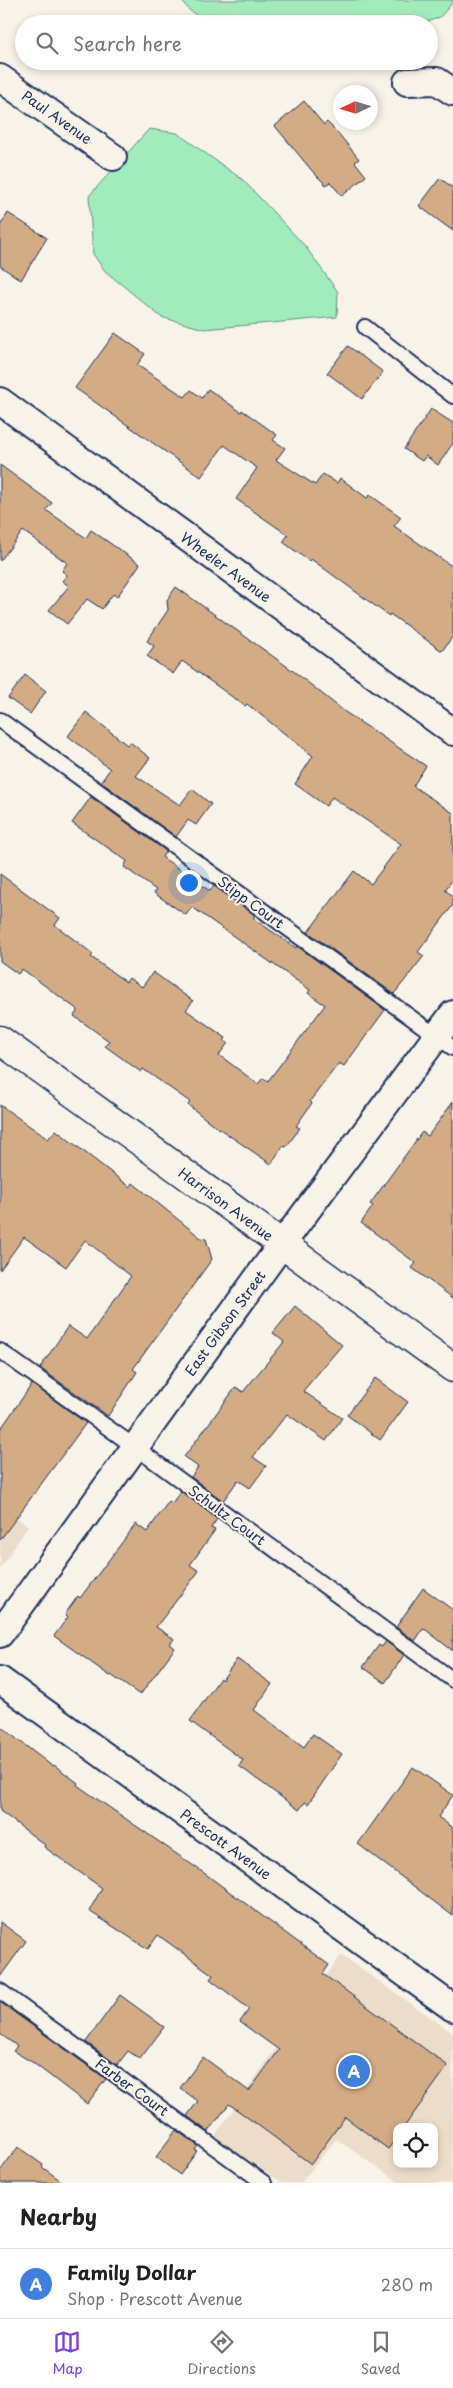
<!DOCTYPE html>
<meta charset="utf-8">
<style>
:root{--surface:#fff;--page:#f6f6f6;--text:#202124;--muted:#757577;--line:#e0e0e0;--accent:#7c3aed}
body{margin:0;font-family:"Playpen Sans",sans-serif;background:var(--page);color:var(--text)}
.controls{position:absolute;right:15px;bottom:15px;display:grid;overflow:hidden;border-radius:10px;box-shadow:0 2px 8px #0003}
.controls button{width:45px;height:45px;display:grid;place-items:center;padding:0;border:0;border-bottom:1px solid var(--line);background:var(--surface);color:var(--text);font:25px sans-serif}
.compass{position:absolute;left:333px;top:85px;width:45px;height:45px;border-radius:50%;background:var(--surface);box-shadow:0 2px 8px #0003;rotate:266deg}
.you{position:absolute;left:188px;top:882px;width:18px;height:18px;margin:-12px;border:4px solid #fff;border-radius:50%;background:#1a73e8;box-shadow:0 0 0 8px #1a73e833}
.badge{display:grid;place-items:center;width:32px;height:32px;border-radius:50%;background:var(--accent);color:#fff;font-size:16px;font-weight:700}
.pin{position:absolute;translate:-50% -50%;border:2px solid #fff;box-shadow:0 1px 5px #0006}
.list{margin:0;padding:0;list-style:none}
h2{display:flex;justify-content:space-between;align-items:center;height:65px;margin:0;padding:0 20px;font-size:21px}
h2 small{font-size:16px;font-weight:400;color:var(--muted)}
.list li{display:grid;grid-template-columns:32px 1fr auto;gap:15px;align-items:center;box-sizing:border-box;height:70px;padding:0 20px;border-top:1px solid var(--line)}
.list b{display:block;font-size:19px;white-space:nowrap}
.list p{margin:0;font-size:16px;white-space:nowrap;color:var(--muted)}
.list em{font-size:16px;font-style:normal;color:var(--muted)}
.icon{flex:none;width:28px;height:28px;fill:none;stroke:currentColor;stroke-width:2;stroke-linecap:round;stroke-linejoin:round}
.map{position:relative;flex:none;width:453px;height:2183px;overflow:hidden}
.search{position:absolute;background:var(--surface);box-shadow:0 2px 8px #0003;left:15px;right:15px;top:15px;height:55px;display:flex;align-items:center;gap:12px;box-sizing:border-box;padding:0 18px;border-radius:28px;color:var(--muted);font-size:19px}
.sheet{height:135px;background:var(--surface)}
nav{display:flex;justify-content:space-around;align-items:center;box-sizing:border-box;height:70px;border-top:1px solid var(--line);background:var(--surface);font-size:14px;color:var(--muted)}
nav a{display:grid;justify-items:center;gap:2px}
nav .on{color:var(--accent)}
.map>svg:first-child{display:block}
.built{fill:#ecddca;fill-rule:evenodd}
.green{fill:#a2ecbb;stroke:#5e8e8c}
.building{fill:#d3ab84;stroke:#1b2f5e}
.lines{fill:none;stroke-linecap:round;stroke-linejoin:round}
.service-casing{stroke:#1b2f5e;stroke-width:18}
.minor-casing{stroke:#1b2f5e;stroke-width:30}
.primary-casing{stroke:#1b2f5e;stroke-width:31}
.service{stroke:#f7f3e8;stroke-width:14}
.minor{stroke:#f7f3e8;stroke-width:26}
.primary{stroke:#f7f3e8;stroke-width:28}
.labels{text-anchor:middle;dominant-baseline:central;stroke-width:4;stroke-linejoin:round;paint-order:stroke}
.street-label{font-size:14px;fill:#1b2f5e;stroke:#f7f3e8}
</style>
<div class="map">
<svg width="453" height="2183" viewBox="0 0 453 2183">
<rect width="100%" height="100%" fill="#f7f3e8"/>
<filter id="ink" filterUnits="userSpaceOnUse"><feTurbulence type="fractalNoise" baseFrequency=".02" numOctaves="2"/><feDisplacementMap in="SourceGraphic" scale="10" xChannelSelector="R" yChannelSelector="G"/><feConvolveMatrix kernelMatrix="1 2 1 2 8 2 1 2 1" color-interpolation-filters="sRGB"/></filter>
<g filter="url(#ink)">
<g class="built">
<path d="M0,1505L28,1526L0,1569Z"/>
<path d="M341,1955L453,2033L452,2183H400L336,2139L301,2183H282L214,2137ZM397,2127H434V2164H397Z"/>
</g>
<g class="green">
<path d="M181,0H453V2L440,17L422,24H210L189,10Z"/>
<path d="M149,129L177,133L243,180L305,246L338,292L337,317L204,329L161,317L105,271L93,254L89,196Z"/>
</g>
<g class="building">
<path d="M304,101L324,125L327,122L338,133L359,159L355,162L366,176L342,196L330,182L326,185L313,172L275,126Z"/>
<path d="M440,178L453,188V231L419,206Z"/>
<path d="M8,213L47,238L21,280L0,266V226Z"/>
<path d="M115,333L145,354L137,365L185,397L191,390L202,398L208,389L241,412L242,410L277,435L273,440L285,448L276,460L315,485L323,474L337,483L340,478L367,498L370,495L401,517L394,526L453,567V636L442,651L390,614L389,616L311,559L309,561L283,542L288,535L236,499L257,468L224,445L201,477L75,388Z"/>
<path d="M348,346L383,372L362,399L327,373Z"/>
<path d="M431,409L453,423V443L438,465L426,456L422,461L404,449Z"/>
<path d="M0,465L52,503L46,510L86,538L91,530L140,564L117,597L113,594L102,609L87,599L67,624L49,610L69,586L62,581L67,575L62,571L67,563L23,531L0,561Z"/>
<path d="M176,587L292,670L345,712L426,766L413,786L453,813V879L445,890L453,896V905L418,952L424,956L394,994L308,932L354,871L371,884L401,844L332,797L326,806L295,784L313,756L247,704L245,706L182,661L173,674L147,656L154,646L147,641L168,610L167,600Z"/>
<path d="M25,675L46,691L30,714L8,698Z"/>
<path d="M86,712L127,745L130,742L150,758L136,776L180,805L192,789L211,804L196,825L188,820L176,837L101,782L110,769L68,736Z"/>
<path d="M91,797L166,851L162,857L210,891L214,886L254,914V919L296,948L297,946L385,1010L344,1066L339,1063L310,1101L312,1103L296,1126L300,1128L286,1147L283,1146L271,1164L211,1123L188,1105L190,1102L143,1069L141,1072L105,1046L109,1041L74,1016L78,1010L22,969L18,974L0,961V874L60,918L55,925L93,954L91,957L126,982L129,978L142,987L153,972L193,1001L186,1010L226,1038L224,1041L228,1043L219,1055L258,1084L263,1078L268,1081L325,1005L308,993L310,990L192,907L186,915L154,893L156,890L124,867L127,861L72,823Z"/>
<path d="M453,1102V1298L412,1268L416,1263L361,1223L373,1206L370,1204L422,1132L428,1136Z"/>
<path d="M0,1105L48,1139L56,1130L130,1187L133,1183L201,1238L206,1239L212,1259L133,1369L137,1372L108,1416L40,1368L68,1326L87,1339L131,1276L85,1240L66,1267L24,1237L0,1270Z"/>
<path d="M295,1306L342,1345L303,1391L342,1418L326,1441L287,1414L253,1457L266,1466L250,1488L238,1480L223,1501L191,1477L198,1467L184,1457L236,1387L243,1392L284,1342L273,1333Z"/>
<path d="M375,1378L408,1402L380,1440L347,1415Z"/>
<path d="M32,1384L86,1423L0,1540V1430Z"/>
<path d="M181,1491L217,1519L211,1528L215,1530L190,1565L199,1571L156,1627L174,1639L170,1644L175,1648L140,1695L111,1675L110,1676L54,1636L68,1617L65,1614L78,1596L80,1598L136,1524L147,1532L169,1501L172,1503Z"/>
<path d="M423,1588L453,1610V1651L426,1630L423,1629L415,1641L396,1627Z"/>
<path d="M386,1641L404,1655L385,1683L363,1667L379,1645L382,1647Z"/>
<path d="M237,1659L272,1684L254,1710L304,1747L313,1734L342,1754L308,1804L305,1802L299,1810L239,1766L243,1760L190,1721L220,1678L222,1680Z"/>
<path d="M0,1726L52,1766L54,1765L78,1783L77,1785L204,1873L329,1965L323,1974L448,2066L404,2127H397V2137L388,2149L345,2117L311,2164L229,2104L208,2132L187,2116L198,2101L180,2088L203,2057L249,2091L279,2050L240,2022L249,2009L210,1979L213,1975L158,1935L148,1949L89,1911L102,1888L44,1847L45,1845L0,1811Z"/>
<path d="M413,1767L453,1795L438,1817L453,1828V1916L358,1844Z"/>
<path d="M0,1922L26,1941L0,1977Z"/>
<path d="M120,1995L164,2027L140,2059L128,2051L117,2065L86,2042Z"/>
<path d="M0,2002L106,2079L87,2104L32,2062L13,2051L17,2046L0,2034Z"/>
<path d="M176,2130L198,2146L195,2150L197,2151L180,2175L156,2157Z"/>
<path d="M18,2147L43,2165L42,2167L64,2183H0V2171Z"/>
</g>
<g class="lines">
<defs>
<g id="service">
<path d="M365,327L453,396"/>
<path d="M0,720L453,1048"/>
<path d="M0,1351L135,1447L453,1680"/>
<path d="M0,1991L264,2183"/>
</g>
<g id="minor">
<path d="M0,78L113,157"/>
<path d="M407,82L437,81L453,92"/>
<path d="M0,401L453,732"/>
<path d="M0,1634L282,1244L453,1014"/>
<path d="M0,1680L453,2008"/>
</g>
<path id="primary" d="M0,1040L453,1368"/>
</defs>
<use href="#service" class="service-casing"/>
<use href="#minor" class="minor-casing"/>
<use href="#primary" class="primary-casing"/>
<use href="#service" class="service"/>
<use href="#minor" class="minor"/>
<use href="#primary" class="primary"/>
</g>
</g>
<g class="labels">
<g class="street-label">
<text transform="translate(57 117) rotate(35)">Paul Avenue</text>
<text transform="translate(226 567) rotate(36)">Wheeler Avenue</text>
<text transform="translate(251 902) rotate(36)">Stipp Court</text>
<text transform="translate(226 1204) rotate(36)">Harrison Avenue</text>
<text transform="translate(225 1323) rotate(-54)">East Gibson Street</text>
<text transform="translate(227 1515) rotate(36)">Schultz Court</text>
<text transform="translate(226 1844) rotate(36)">Prescott Avenue</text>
<text transform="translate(132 2087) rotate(36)">Farber Court</text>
</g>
</g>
</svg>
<div class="controls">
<button><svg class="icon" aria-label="locate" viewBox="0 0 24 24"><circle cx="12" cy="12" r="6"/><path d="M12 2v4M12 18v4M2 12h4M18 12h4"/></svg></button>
</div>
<svg class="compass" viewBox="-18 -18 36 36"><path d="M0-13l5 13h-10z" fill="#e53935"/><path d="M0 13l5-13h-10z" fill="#757577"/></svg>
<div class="you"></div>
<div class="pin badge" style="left:354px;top:2071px;background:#3f7fe0">A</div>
<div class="search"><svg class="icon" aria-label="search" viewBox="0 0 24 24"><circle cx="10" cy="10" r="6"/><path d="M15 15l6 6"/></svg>Search here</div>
</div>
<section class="sheet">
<h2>Nearby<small></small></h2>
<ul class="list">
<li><span class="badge" style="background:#3f7fe0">A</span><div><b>Family Dollar</b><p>Shop · Prescott Avenue</p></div><em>280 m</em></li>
</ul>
</section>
<nav>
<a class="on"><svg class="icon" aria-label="map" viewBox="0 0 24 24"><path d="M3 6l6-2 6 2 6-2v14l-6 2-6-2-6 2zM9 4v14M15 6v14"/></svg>Map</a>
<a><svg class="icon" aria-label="directions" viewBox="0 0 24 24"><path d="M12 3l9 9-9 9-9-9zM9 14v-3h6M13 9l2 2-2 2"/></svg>Directions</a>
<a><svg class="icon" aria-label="saved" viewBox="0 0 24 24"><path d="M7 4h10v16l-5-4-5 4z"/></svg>Saved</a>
</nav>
